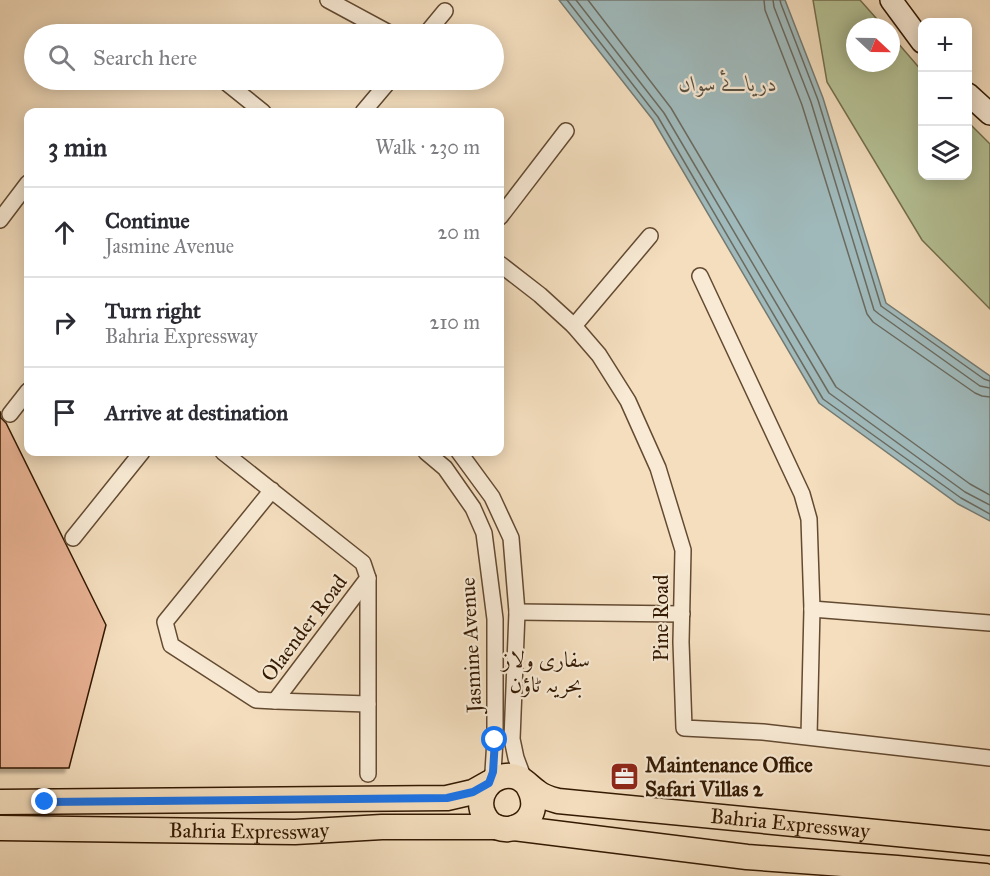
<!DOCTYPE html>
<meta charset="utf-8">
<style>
:root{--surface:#fff;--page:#f7f7f7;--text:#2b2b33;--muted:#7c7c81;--line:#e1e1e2}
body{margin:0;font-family:"IM FELL Great Primer",Amiri,serif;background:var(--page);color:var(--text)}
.controls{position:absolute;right:18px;top:18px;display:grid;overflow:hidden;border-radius:12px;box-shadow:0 3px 15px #0003}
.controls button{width:54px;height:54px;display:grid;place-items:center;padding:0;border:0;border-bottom:2px solid var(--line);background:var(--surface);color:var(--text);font:30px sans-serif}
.compass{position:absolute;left:846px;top:18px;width:54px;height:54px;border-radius:50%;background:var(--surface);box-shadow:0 3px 15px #0003;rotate:112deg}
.stop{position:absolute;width:18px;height:18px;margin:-14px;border:4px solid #1a73e8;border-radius:50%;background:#fff}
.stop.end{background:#1a73e8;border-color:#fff;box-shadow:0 2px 6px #0008}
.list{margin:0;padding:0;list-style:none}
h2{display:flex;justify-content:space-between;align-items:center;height:78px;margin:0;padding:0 24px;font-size:26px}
h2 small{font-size:20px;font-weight:400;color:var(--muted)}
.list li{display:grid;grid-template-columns:39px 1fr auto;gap:18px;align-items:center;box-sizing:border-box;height:90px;padding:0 24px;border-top:2px solid var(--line)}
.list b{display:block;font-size:22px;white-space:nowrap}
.list p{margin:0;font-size:20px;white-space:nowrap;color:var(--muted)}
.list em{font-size:20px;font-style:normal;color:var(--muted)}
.icon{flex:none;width:33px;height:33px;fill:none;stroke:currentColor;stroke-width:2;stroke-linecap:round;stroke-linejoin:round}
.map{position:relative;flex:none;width:990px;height:876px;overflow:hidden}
.search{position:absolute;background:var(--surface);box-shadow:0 3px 15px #0003;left:24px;top:24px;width:480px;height:66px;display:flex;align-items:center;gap:15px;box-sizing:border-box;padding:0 21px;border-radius:33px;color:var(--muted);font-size:22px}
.panel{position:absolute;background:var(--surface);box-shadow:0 3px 15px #0003;left:24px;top:108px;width:480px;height:348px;border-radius:12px}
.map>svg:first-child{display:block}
.green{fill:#b5c296;stroke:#746e4c;stroke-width:1.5}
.water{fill:#a0babc;stroke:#747a72;stroke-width:1.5}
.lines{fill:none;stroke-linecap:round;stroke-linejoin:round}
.shore{stroke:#6a6a5f;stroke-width:1.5}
.building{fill:#e8b293;stroke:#331902;stroke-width:1.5;filter:url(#shadow)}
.minor-casing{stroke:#634a31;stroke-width:18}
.secondary-casing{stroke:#331902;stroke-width:24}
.primary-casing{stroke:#331902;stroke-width:27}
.minor{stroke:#f8ead5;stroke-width:15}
.secondary{stroke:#f8ead5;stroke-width:21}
.primary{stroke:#f4debe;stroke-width:24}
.route{stroke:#1a73e8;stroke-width:8}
.labels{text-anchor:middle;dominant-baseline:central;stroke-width:4.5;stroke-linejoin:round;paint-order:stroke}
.street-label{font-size:21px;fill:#331902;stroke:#f8ead5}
.poi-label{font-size:21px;font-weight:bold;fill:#331902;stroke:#f8ead5;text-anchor:start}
.water-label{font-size:22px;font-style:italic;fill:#595143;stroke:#f8ead5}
.neighbourhood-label{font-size:22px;fill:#331902;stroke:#f8ead5}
</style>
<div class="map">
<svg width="990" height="876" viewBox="0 0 990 876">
<defs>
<filter id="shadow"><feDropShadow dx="-4.5" dy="4.5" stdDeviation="1.5" flood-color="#0004"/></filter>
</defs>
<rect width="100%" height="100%" fill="#f4debe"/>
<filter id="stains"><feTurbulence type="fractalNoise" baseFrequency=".00333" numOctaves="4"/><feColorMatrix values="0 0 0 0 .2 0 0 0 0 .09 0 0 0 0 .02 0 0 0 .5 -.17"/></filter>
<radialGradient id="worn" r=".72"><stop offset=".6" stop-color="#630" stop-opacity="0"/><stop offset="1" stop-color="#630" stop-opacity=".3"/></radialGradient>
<path class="green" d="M813,0H860L884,27H855V63H891V35L922,71V176H968V122L990,144V309L922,240L827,82Z"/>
<path class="water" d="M559,0H785L823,98L886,303L990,376V521L958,504L819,403L653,120Z"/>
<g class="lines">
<g class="shore">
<path d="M567,0L658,117L823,399L961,498L990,514"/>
<path d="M576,0L664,113L829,393L965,492L990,505"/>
<path d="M588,0L671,108L836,387L970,484L990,495"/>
<path d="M764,0L765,10L802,105L867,314L873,322L975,393L982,396L990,397"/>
<path d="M773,0L774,7L811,102L874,310L879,314L980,386L990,388"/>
<path d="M780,0L781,4L818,100L881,306L984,379L990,381"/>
</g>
</g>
<path class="building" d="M0,411L1,418L6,423L106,625L69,768H0Z"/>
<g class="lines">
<defs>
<g id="minor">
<path d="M328,0L391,34"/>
<path d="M426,34L445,11"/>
<path d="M223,80L263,112"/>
<path d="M363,112L390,80"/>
<path d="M500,217L566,131"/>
<path d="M0,220L28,183"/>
<path d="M500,264L540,295L574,326L599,355L628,401L658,468L683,550L681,642L684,728L763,732L990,758"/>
<path d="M700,276L802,494L809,519L812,609L809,736"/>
<path d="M574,326L650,236"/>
<path d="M10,414L28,391"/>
<path d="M223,452L363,563L368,578L275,701L256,700L171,645L165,622L272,490"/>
<path d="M426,452L445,468L473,508L484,533L495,619V740L493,772L489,783"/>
<path d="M459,452L492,497L511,538L517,612L512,739L516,758L525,782"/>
<path d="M73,538L142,452"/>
<path d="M812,609L990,623"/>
<path d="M517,612L682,614"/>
<path d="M275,701L368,704"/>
<path d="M368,774V578"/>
</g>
<g id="secondary">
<path d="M891,0L922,42"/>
<path d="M968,94L990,114"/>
</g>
<g id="primary">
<path id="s1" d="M526,783C554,824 493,848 482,810C480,802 481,795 486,788C493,777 507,773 519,778C526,782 531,788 537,792C543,797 551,799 558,801L990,843"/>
<path d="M0,802L447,798L473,792L489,783"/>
<path id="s2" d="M0,828L295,832L382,827H496"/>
<path d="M514,828L747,857L897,868L985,876"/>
</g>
</defs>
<use href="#minor" class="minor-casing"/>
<use href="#secondary" class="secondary-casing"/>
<use href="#primary" class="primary-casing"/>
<use href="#minor" class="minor"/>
<use href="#secondary" class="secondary"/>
<use href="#primary" class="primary"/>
</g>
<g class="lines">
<path class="route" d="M45,802L447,798L473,792L489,783L493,772L495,740"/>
</g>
<defs>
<symbol id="office-square" viewBox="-11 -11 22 22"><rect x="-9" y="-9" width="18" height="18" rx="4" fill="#8f2418" stroke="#f8ead5"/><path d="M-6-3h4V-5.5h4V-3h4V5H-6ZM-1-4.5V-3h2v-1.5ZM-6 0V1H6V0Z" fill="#fff"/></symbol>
</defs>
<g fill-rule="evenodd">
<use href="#office-square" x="608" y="760" width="33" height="33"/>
</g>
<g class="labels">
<g class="street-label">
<text transform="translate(661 618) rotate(-90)">Pine Road</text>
<text transform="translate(304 628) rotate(-53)">Olaender Road</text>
<text transform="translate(471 645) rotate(-93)">Jasmine Avenue</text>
<text stroke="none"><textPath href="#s1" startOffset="436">Bahria Expressway</textPath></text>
<text stroke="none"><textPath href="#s2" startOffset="249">Bahria Expressway</textPath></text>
</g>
<g class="poi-label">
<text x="645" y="765">Maintenance Office<tspan x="645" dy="24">Safari Villas 2</tspan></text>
</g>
<g class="water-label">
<text x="728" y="83">دریائے سواں</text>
</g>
<g class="neighbourhood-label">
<text x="546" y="659">سفاری ولاز<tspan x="546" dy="25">بحریہ ٹاؤن</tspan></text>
</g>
</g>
<rect width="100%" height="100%" filter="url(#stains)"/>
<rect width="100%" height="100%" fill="url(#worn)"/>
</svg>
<div class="controls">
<button>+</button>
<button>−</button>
<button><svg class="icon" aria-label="layers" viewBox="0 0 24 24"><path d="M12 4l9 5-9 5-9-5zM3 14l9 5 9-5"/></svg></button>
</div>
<svg class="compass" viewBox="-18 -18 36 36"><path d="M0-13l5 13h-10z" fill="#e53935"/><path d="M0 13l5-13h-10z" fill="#7c7c81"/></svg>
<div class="stop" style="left:495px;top:740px"></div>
<div class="stop end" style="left:45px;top:802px"></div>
<div class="search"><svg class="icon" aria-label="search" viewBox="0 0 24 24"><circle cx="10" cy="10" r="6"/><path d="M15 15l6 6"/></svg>Search here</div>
<section class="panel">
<h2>3 min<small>Walk · 230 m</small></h2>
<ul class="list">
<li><svg class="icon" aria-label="ahead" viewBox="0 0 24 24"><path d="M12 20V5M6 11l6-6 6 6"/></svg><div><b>Continue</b><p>Jasmine Avenue</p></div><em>20 m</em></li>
<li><svg class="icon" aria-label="right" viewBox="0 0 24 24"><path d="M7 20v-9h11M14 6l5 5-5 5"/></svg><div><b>Turn right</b><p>Bahria Expressway</p></div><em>210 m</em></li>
<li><svg class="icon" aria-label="arrive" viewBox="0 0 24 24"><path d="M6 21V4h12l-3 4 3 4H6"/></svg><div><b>Arrive at destination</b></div></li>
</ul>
</section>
</div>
